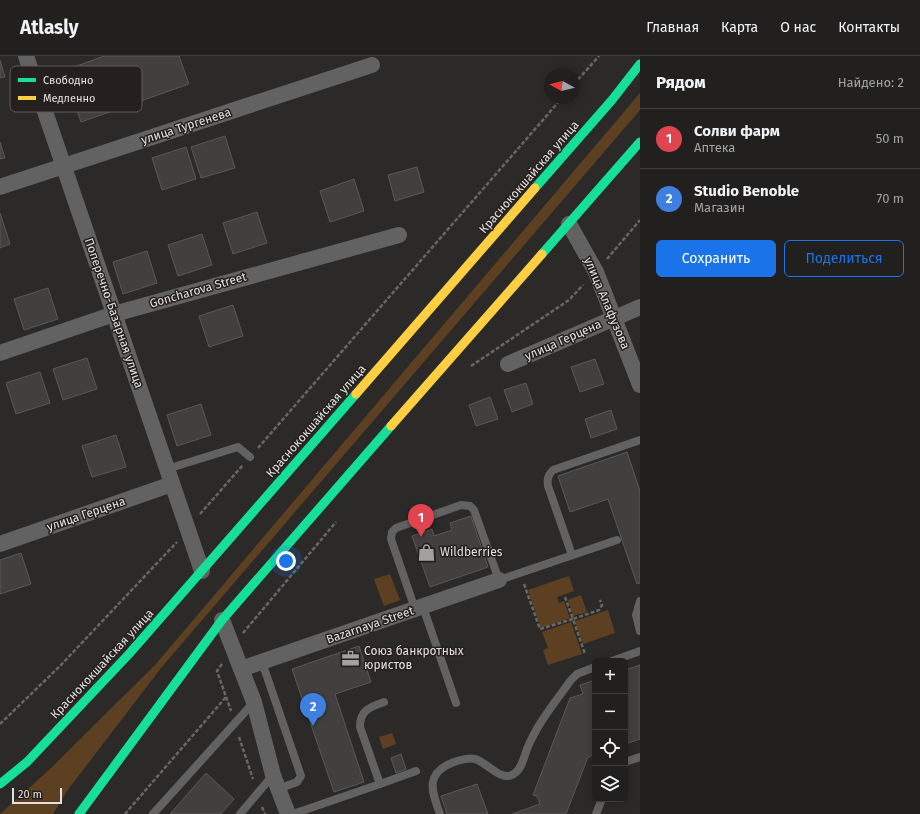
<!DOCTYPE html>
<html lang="ru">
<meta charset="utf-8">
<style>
:root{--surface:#21201e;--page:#2d2d2b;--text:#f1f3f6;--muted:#a2a3a4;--line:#3e3e3c;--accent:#1a73e8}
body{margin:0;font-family:"Fira Sans",sans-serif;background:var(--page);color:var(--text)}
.controls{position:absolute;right:12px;bottom:12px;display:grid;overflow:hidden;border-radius:6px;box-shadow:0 2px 10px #0003}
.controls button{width:36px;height:36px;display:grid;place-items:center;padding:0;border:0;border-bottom:1px solid var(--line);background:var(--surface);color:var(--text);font:20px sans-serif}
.compass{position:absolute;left:544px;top:12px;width:36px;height:36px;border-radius:50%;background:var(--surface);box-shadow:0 2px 10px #0003;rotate:278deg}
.scale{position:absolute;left:12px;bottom:10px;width:50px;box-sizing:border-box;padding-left:4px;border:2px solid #e3e0de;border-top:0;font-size:11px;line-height:14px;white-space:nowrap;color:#e3e0de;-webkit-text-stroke:3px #25201d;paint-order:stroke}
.you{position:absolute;left:286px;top:505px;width:14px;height:14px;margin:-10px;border:3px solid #fff;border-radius:50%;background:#1a73e8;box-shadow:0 0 0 6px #1a73e833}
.badge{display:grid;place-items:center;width:26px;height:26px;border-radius:50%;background:var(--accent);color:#fff;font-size:13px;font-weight:700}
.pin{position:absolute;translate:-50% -33px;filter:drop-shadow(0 1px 2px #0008)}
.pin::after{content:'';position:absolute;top:21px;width:14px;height:12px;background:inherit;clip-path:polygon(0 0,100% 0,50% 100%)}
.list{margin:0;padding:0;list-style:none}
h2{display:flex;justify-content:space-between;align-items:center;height:52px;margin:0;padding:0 16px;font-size:17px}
h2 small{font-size:13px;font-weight:400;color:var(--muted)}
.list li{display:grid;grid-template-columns:26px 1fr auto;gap:12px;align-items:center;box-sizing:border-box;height:60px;padding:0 16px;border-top:1px solid var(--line)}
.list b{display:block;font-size:15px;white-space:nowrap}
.list p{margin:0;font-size:13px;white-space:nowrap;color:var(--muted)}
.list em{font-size:13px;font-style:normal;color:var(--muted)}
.actions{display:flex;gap:8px;padding:12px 16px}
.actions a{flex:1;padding:9px 0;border:1px solid var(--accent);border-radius:6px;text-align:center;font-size:14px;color:var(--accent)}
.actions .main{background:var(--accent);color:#fff}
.icon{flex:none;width:22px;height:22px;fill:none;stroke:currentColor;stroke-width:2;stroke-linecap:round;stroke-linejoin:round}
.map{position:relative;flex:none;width:640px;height:758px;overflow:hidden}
header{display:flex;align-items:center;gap:24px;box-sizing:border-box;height:56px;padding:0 20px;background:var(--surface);border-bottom:1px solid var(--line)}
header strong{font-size:19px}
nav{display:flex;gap:22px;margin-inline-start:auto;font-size:14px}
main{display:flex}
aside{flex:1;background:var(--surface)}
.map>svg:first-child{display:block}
.green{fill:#5d4022}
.building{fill:#42403f;stroke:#5a5856}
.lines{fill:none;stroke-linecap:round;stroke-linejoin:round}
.path{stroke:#686767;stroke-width:2.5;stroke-dasharray:4 2;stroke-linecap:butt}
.lane{stroke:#626262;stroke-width:8}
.street{stroke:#626262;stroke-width:16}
.fast{stroke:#16e098;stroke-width:9}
.slow{stroke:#ffcf43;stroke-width:9}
.labels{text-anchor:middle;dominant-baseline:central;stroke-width:3;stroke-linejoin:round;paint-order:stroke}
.street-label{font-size:12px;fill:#e3e0de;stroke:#25201d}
.poi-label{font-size:12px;fill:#e3e0de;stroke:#25201d;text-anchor:start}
.key{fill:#25201d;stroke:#5e5a57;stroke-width:1}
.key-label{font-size:11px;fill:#e3e0de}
</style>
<header>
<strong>Atlasly</strong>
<nav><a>Главная</a><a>Карта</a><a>О нас</a><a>Контакты</a></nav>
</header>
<main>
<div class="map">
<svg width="640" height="758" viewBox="0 0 640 758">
<rect width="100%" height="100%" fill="#2c2a28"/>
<g class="green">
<path d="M640,37V54L161,612L67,735L53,758H0L49,714L155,609Z"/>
<path d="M390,518L400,544L384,550L374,523Z"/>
<path d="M569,520L574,535L557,541L559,547L564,545L570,562L541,572L528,534Z"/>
<path d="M581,539L587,556L573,560L568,544Z"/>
<path d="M608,554L615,577L583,588L575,565Z"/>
<path d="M571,566L582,598L548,609L543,594L548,592L542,576Z"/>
<path d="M392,677L396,688L383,693L379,681Z"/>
</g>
<g class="building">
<path d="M104,0H179L189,28L81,66L63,15Z"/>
<path d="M0,4L5,21L0,22Z"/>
<path d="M225,80L235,112L201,122L191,91Z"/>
<path d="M0,86L5,102L0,103Z"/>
<path d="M186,91L196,123L162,134L152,102Z"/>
<path d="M417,111L424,136L395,145L388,119Z"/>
<path d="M354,123L364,155L330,166L320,135Z"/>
<path d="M257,156L267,187L233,198L223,167Z"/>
<path d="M0,157L10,188L0,192Z"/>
<path d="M202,178L212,209L178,220L168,189Z"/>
<path d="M147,195L157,227L123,238L113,206Z"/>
<path d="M48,232L58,263L24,274L14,243Z"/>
<path d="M233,249L243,280L209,291L199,260Z"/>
<path d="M87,302L97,333L63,344L53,313Z"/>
<path d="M595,303L604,328L580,336L571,311Z"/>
<path d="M40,316L50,347L16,358L6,327Z"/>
<path d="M526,327L533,348L512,356L504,334Z"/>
<path d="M490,341L498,363L476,370L469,349Z"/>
<path d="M201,348L211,379L177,390L167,359Z"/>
<path d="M611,354L617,373L591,382L585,363Z"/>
<path d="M116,379L126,411L92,421L82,390Z"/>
<path d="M627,396L640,435V527L637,528L608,443L570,456L558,420Z"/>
<path d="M471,460L488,511L430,531L412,480L432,473L434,480L452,474L450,467Z"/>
<path d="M21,497L31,528L0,538V504Z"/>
<path d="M359,590L371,626L335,638L364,726L334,736L292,613Z"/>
<path d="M640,609V683L625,688V614Z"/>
<path d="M595,624V698L588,701L566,758H512L540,748L537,740L533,739L570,642L583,638L580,629Z"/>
<path d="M401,698L406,713L396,717L391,702Z"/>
<path d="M206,717L234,743L221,758H170Z"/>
<path d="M477,728L488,758H447L441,740Z"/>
</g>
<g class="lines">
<g class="path">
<path d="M574,28L599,0"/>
<path d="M607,203L640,164"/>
<path d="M471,310L569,244L583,229"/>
<path d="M258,392L562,42"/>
<path d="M200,458L243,409"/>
<path d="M524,528L540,573L573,563L585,598"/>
<path d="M565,541L573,563L599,554L602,549L600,544"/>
<path d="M243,577L336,466"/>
<path d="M222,608L217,615L231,655"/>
<path d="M0,668L60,610L177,486"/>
<path d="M239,681L253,723"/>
<path d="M262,751L265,758"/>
<path d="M125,758L226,641"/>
</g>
<g class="lane">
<path d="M167,413L238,391L250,401"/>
<path d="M572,499L548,430C547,423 548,419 553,414L640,384"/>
<path d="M640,545L636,559L640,575"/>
<path d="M423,551L456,647"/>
<path d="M415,553L391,483L392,476L396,472L461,449L470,450L474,454L499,524L617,484"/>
<path d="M612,605L640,595"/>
<path d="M262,606L301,720L297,726L278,733"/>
<path d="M625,706L640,701"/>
<path d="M380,728L416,715"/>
<path d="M153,758L254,646"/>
<path d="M240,758L273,719"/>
<path d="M293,758L380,728L360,671C360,654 370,651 384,646"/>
<path d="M440,758C431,734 425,717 454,706C461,704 467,701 475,703C487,706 502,728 515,717C522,712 524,701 527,693C537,668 555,646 571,624L577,618L595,611"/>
<path d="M596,758L602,743"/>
</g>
<g class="street">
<path d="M26,0L202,515"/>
<path d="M0,131L372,9"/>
<path d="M569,168L596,216L640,329"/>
<path d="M0,297L114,258L399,179"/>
<path d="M508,308L640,251"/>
<path d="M0,488L172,428"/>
<path d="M222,564L254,646L273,719L288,758"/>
<path d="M241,613L499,524"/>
</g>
<g class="fast">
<path d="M535,132L612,44L640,8"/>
<path d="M542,198L640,86"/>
<path d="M0,728L27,706L129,598L356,338"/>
<path d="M79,758L222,564L391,370"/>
</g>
<g class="slow">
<path d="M356,338L535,132"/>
<path d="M391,370L542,198"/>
</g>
</g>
<defs>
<symbol id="shop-bare" viewBox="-9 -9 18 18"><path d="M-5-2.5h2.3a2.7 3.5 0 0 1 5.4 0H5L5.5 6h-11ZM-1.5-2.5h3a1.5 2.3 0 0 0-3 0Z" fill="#a3a09e" stroke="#25201d" stroke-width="2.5" paint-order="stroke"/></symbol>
<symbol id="office-bare" viewBox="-9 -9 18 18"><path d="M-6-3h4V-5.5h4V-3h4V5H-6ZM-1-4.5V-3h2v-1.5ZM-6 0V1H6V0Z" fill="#a3a09e" stroke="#25201d" stroke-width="2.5" paint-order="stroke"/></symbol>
</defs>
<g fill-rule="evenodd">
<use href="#shop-bare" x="414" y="484" width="25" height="25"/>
<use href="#office-bare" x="338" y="590" width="25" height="25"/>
</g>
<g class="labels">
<g class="street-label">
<text transform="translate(186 70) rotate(-18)">улица Тургенева</text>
<text transform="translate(529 121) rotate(-49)">Краснококшайская улица</text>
<text transform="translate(198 234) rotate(-16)">Goncharova Street</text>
<text transform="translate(607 247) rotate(67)">улица Алафузова</text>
<text transform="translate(114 257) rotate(71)">Поперечно-Базарная улица</text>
<text transform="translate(563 284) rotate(-24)">улица Герцена</text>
<text transform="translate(316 365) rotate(-49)">Краснококшайская улица</text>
<text transform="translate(86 458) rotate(-19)">улица Герцена</text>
<text transform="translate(370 569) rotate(-19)">Bazarnaya Street</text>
<text transform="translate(102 608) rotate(-47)">Краснококшайская улица</text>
</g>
<g class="poi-label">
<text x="440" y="496">Wildberries</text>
<text x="364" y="595">Союз банкротных<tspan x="364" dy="14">юристов</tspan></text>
</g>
</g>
<rect x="10" y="10" width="132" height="46" rx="6" class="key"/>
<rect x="18" y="22" width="18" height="4" fill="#16e098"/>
<rect x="18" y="40" width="18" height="4" fill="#ffcf43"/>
<g class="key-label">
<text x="43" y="28">Свободно</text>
<text x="43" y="46">Медленно</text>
</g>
</svg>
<div class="controls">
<button>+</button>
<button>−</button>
<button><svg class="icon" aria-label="locate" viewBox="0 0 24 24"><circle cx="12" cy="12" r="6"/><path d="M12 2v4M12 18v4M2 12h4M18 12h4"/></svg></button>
<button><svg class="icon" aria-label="layers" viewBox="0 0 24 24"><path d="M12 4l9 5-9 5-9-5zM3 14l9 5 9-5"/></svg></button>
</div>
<svg class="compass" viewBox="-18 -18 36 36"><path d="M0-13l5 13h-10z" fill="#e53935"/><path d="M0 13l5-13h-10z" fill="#a2a3a4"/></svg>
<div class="scale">20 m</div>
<div class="you"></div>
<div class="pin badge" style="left:421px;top:481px;background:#e0444e">1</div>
<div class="pin badge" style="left:313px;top:670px;background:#3f7fe0">2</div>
</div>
<aside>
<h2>Рядом<small>Найдено: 2</small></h2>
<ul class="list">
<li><span class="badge" style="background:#e0444e">1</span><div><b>Солви фарм</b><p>Аптека</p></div><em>50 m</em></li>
<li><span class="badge" style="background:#3f7fe0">2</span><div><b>Studio Benoble</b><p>Магазин</p></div><em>70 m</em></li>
</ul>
<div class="actions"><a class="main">Сохранить</a><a>Поделиться</a></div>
</aside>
</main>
